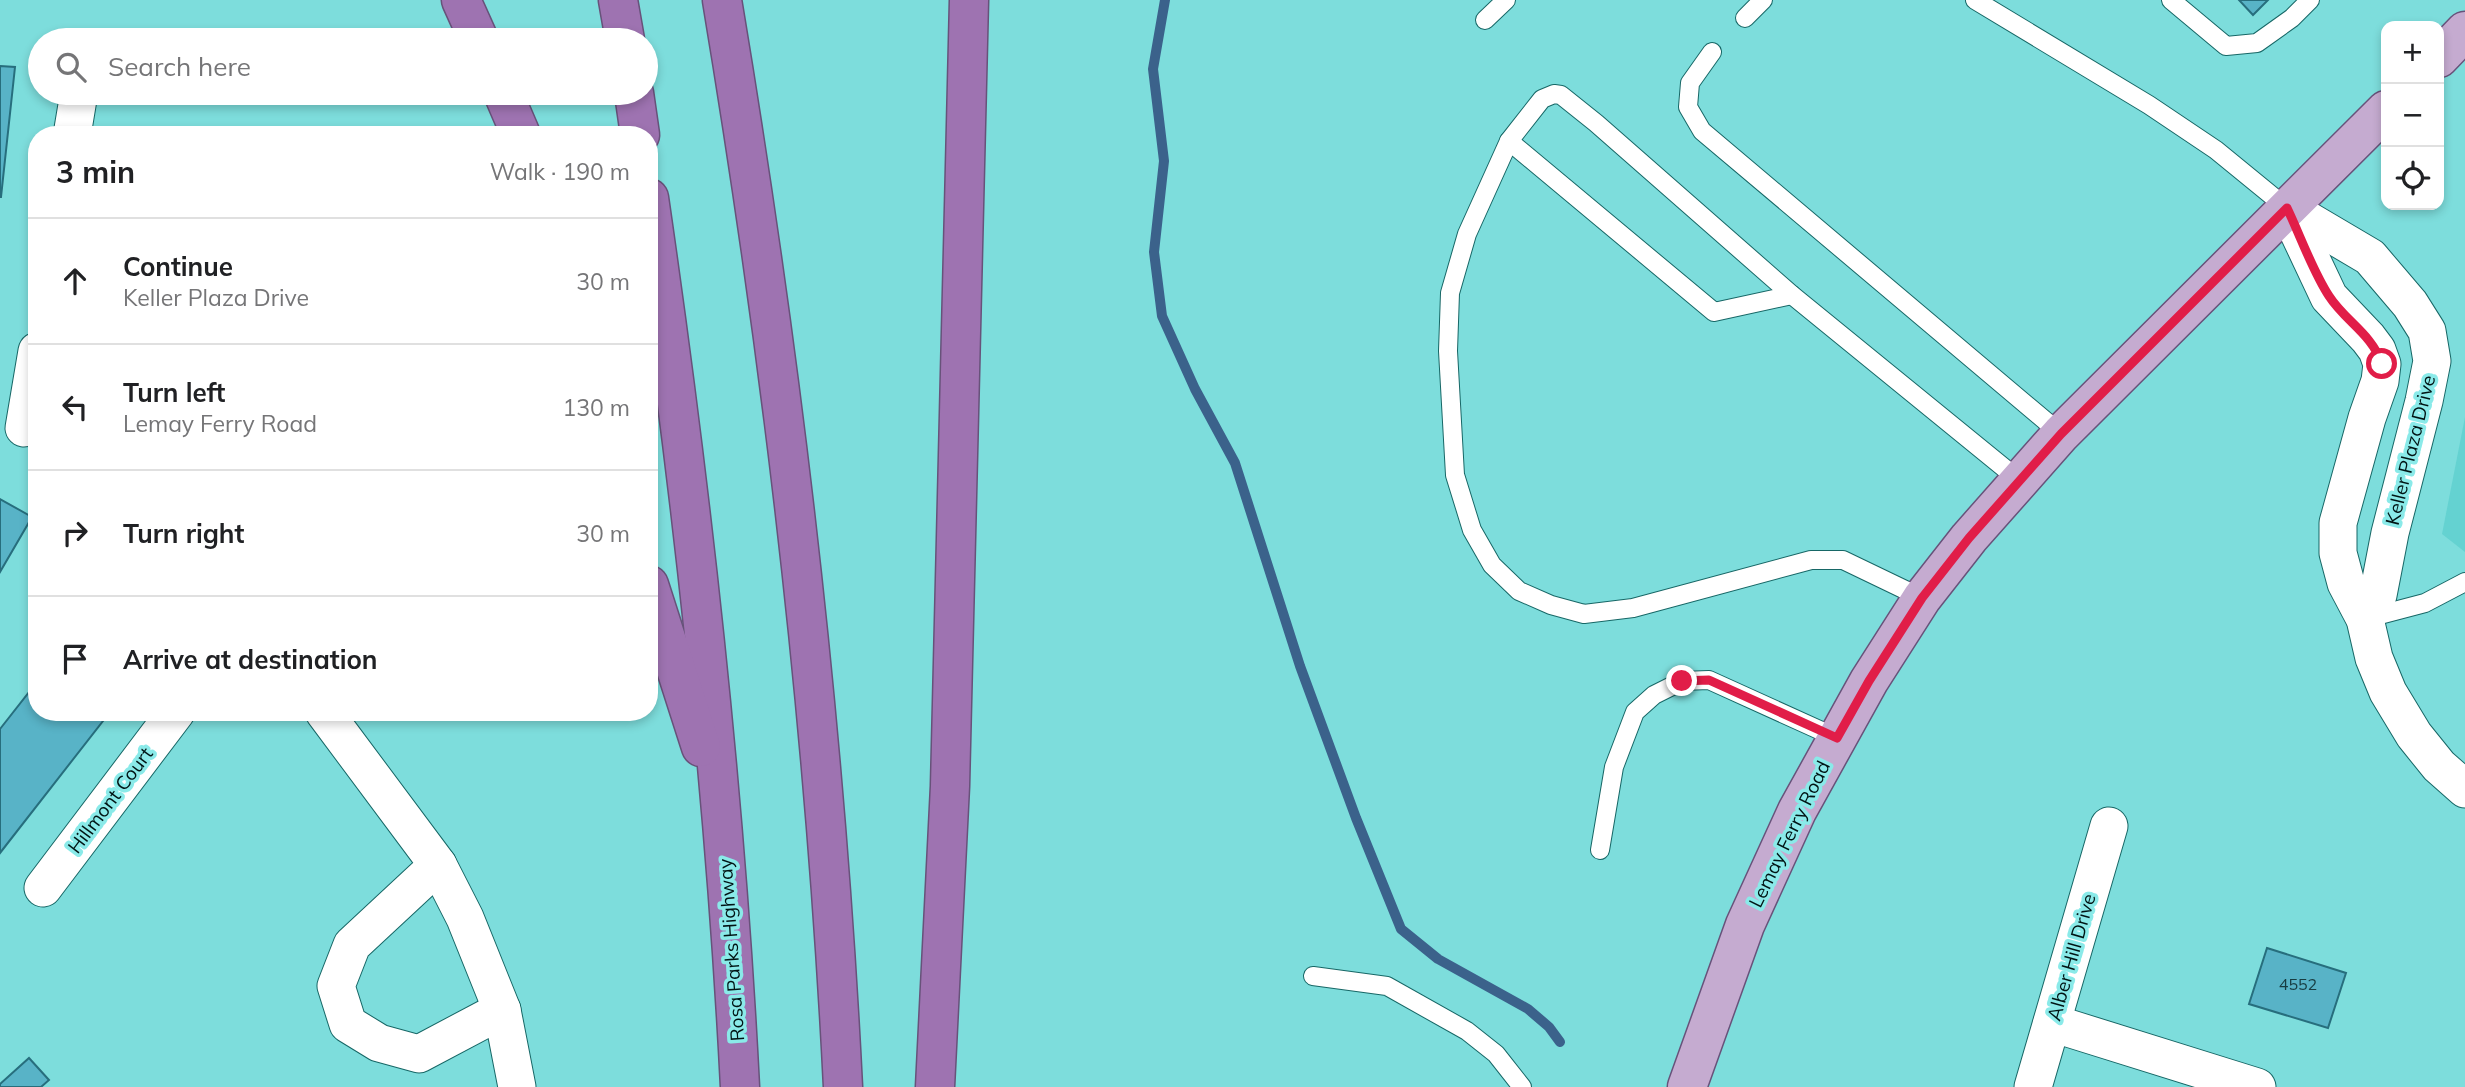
<!DOCTYPE html>
<meta charset="utf-8">
<style>
:root{--surface:#fff;--page:#f6f6f6;--text:#202124;--muted:#757577;--line:#e0e0e0}
body{margin:0;font-family:Mulish,sans-serif;background:var(--page);color:var(--text)}
.controls{position:absolute;right:21px;top:21px;display:grid;overflow:hidden;border-radius:14px;box-shadow:0 4px 10px #0003}
.controls button{width:63px;height:63px;display:grid;place-items:center;padding:0;border:0;border-bottom:2px solid var(--line);background:var(--surface);color:var(--text);font:35px sans-serif}
.stop{position:absolute;width:21px;height:21px;margin:-16px;border:5px solid #e11d48;border-radius:50%;background:#fff}
.stop.end{background:#e11d48;border-color:#fff;box-shadow:0 2px 7px #0008}
.list{margin:0;padding:0;list-style:none}
h2{display:flex;justify-content:space-between;align-items:center;height:91px;margin:0;padding:0 28px;font-size:30px}
h2 small{font-size:23px;font-weight:400;color:var(--muted)}
.list li{display:grid;grid-template-columns:46px 1fr auto;gap:21px;align-items:center;box-sizing:border-box;height:126px;padding:0 28px;border-top:2px solid var(--line)}
.list b{display:block;font-size:26px;white-space:nowrap}
.list p{margin:0;font-size:23px;white-space:nowrap;color:var(--muted)}
.list em{font-size:23px;font-style:normal;color:var(--muted)}
.icon{flex:none;width:38px;height:38px;fill:none;stroke:currentColor;stroke-width:2;stroke-linecap:round;stroke-linejoin:round}
.map{position:relative;flex:none;width:2465px;height:1087px;overflow:hidden}
.search{position:absolute;background:var(--surface);box-shadow:0 4px 10px #0003;left:28px;top:28px;width:630px;height:77px;display:flex;align-items:center;gap:18px;box-sizing:border-box;padding:0 24px;border-radius:38px;color:var(--muted);font-size:26px}
.panel{position:absolute;background:var(--surface);box-shadow:0 4px 10px #0003;left:28px;top:126px;width:630px;height:595px;border-radius:28px}
.map>svg:first-child{display:block}
.built{fill:#64d2d1}
.lines{fill:none;stroke-linecap:round;stroke-linejoin:round}
.stream{stroke:#3b628b;stroke-width:10}
.building{fill:#58b3c7;stroke:#276e7d;stroke-width:2}
.service-casing{stroke:#176766;stroke-width:20}
.minor-casing{stroke:#176766;stroke-width:39}
.primary-casing{stroke:#67527a;stroke-width:41}
.motorway-casing{stroke:#67527a;stroke-width:41}
.service{stroke:#fff;stroke-width:18}
.minor{stroke:#fff;stroke-width:37}
.primary{stroke:#c5abd0;stroke-width:38}
.motorway{stroke:#9e73b1;stroke-width:38}
.route{stroke:#e11d48;stroke-width:9}
.labels{text-anchor:middle;dominant-baseline:central;stroke-width:7;stroke-linejoin:round;paint-order:stroke}
.number-label{font-size:16px;fill:#173c41}
.street-label{font-size:19px;fill:#011414;stroke:#8aeae9}
</style>
<div class="map">
<svg width="2465" height="1087" viewBox="0 0 2465 1087">
<rect width="100%" height="100%" fill="#7ddddc"/>
<path class="built" d="M2465,417V552L2442,534Z"/>
<g class="lines">
<path class="stream" d="M1165,0L1153,69L1164,161L1154,252L1162,316L1195,389L1235,463L1300,666L1356,818L1401,929L1438,959L1528,1009L1549,1027L1560,1042"/>
</g>
<g class="building">
<path d="M2239,0H2268L2253,15Z"/>
<path d="M0,66L15,67L1,197H0Z"/>
<path d="M0,499L32,517L0,572Z"/>
<path d="M37,682V712H110L0,853V729Z"/>
<path d="M2267,948L2346,973L2328,1028L2249,1004Z"/>
<path d="M29,1058L49,1080L41,1087H0V1084Z"/>
</g>
<g class="lines">
<defs>
<g id="service">
<path d="M1975,0L2149,105L2216,150L2287,208"/>
<path d="M2171,0L2226,46L2257,43L2292,18L2310,0"/>
<path d="M1745,18L1763,0"/>
<path d="M1485,20L1506,0"/>
<path d="M1712,52L1690,83L1688,107L1702,131L2061,434"/>
<path d="M1509,141L1714,312L1792,295"/>
<path d="M1922,598L1843,560H1811L1633,608L1584,614L1551,605L1519,591L1492,565L1472,530L1455,475L1448,351L1450,293L1467,234L1509,141L1542,99L1554,94L1561,95L1596,123L1792,295L2019,480"/>
<path d="M2368,618L2425,603L2465,582"/>
<path d="M1600,850L1614,767L1635,712L1654,695L1682,681L1709,680L1837,738"/>
<path d="M1313,976L1387,986L1467,1031L1496,1054L1522,1087"/>
</g>
<g id="minor">
<path d="M72,135L79,93"/>
<path d="M2287,208L2329,297L2368,338L2377,350L2382,364L2380,381L2367,418L2338,523V553L2346,583L2365,619L2374,658L2388,692L2414,735L2439,766L2465,789"/>
<path d="M2287,208L2370,257L2410,304L2427,331L2432,361L2424,401L2390,533L2378,595L2365,619"/>
<path d="M24,428L37,351"/>
<path d="M324,712L438,865L465,918L502,1010L517,1087"/>
<path d="M438,865L352,945L336,986L348,1024L379,1043L419,1054L502,1010"/>
<path d="M43,888L176,712"/>
<path d="M2052,1023L2257,1087"/>
<path d="M2033,1087L2109,826"/>
</g>
<g id="primary">
<path d="M2439,58L2465,31"/>
<path d="M1687,1087L1745,925L1797,811L1869,681L1922,598L1969,538L2061,434L2386,110"/>
</g>
<g id="motorway">
<path d="M461,0L479,40"/>
<path d="M618,0L625,40"/>
<path d="M722,0C782,359 825,723 843,1087"/>
<path d="M503,93L521,135"/>
<path d="M634,93L640,135"/>
<path d="M649,198C692,494 725,789 740,1087"/>
<path d="M649,585L701,747"/>
<path d="M935,1087L950,786L969,0"/>
</g>
</defs>
<use href="#service" class="service-casing"/>
<use href="#minor" class="minor-casing"/>
<use href="#primary" class="primary-casing"/>
<use href="#motorway" class="motorway-casing"/>
<use href="#service" class="service"/>
<use href="#minor" class="minor"/>
<use href="#primary" class="primary"/>
<use href="#motorway" class="motorway"/>
</g>
<g class="lines">
<path class="route" d="M1682,681L1709,680L1837,738L1869,681L1922,598L1969,538L2061,434L2287,208C2300,235 2313,272 2329,296C2345,321 2372,334 2382,364"/>
</g>
<g class="labels">
<g class="number-label">
<text x="2298" y="984">4552</text>
</g>
<g class="street-label">
<text transform="translate(2410 450) rotate(-76)">Keller Plaza Drive</text>
<text transform="translate(110 800) rotate(-53)">Hillmont Court</text>
<text transform="translate(1789 834) rotate(-64)">Lemay Ferry Road</text>
<text transform="translate(731 950) rotate(-94)">Rosa Parks Highway</text>
<text transform="translate(2071 957) rotate(-74)">Alber Hill Drive</text>
</g>
</g>
</svg>
<div class="controls">
<button>+</button>
<button>−</button>
<button><svg class="icon" aria-label="locate" viewBox="0 0 24 24"><circle cx="12" cy="12" r="6"/><path d="M12 2v4M12 18v4M2 12h4M18 12h4"/></svg></button>
</div>
<div class="stop" style="left:2382px;top:364px"></div>
<div class="stop end" style="left:1682px;top:681px"></div>
<div class="search"><svg class="icon" aria-label="search" viewBox="0 0 24 24"><circle cx="10" cy="10" r="6"/><path d="M15 15l6 6"/></svg>Search here</div>
<section class="panel">
<h2>3 min<small>Walk · 190 m</small></h2>
<ul class="list">
<li><svg class="icon" aria-label="ahead" viewBox="0 0 24 24"><path d="M12 20V5M6 11l6-6 6 6"/></svg><div><b>Continue</b><p>Keller Plaza Drive</p></div><em>30 m</em></li>
<li><svg class="icon" aria-label="left" viewBox="0 0 24 24"><path d="M17 20v-9H6M10 6l-5 5 5 5"/></svg><div><b>Turn left</b><p>Lemay Ferry Road</p></div><em>130 m</em></li>
<li><svg class="icon" aria-label="right" viewBox="0 0 24 24"><path d="M7 20v-9h11M14 6l5 5-5 5"/></svg><div><b>Turn right</b></div><em>30 m</em></li>
<li><svg class="icon" aria-label="arrive" viewBox="0 0 24 24"><path d="M6 21V4h12l-3 4 3 4H6"/></svg><div><b>Arrive at destination</b></div></li>
</ul>
</section>
</div>
